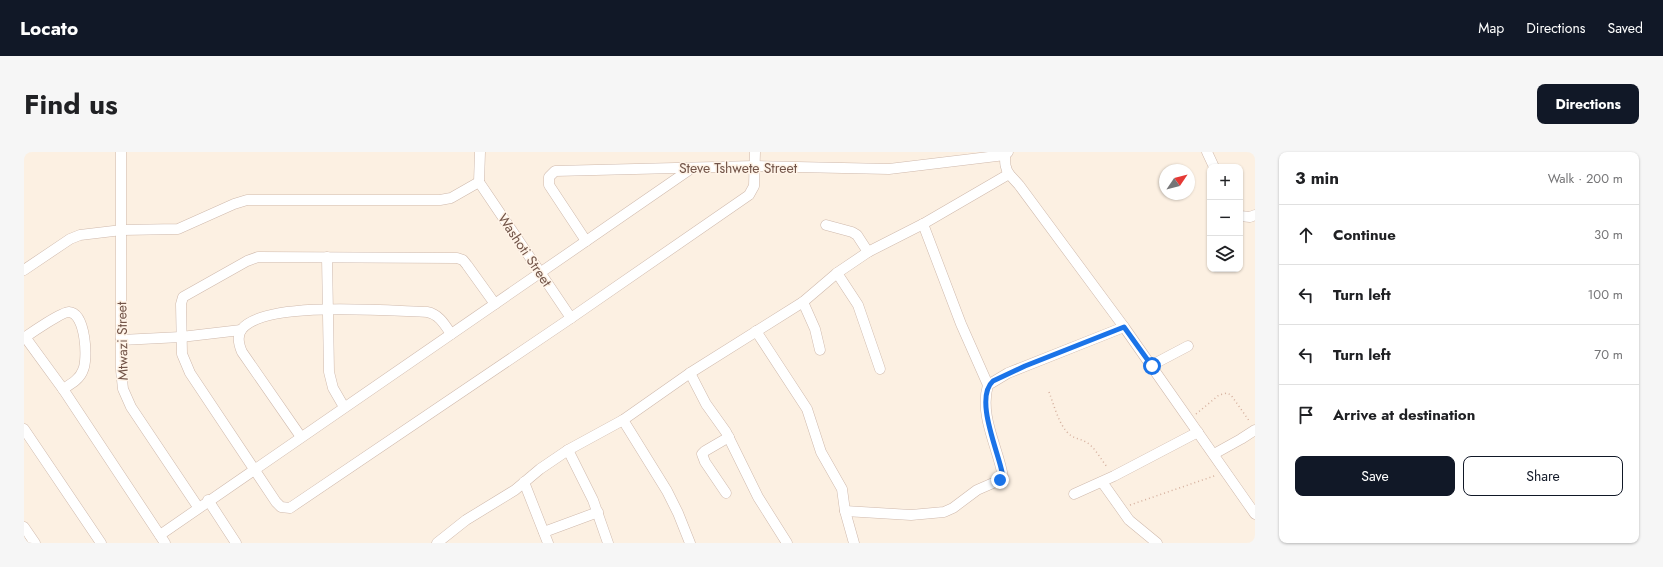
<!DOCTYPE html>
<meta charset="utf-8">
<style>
:root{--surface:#fff;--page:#f6f6f6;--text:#202124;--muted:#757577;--line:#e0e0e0;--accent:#111827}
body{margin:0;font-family:Jost,sans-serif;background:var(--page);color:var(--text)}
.controls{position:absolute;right:12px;top:12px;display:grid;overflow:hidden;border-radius:8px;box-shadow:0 1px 3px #0004}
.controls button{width:36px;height:36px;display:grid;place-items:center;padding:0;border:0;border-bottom:1px solid var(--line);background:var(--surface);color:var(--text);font:20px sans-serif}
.compass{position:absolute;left:1135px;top:12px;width:36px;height:36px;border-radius:50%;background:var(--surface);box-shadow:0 1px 3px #0004;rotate:55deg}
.stop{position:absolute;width:12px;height:12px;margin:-9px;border:3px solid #1a73e8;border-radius:50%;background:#fff}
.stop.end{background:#1a73e8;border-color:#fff;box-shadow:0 1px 4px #0008}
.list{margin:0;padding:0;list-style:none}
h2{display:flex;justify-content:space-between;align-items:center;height:52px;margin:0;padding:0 16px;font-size:17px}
h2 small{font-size:13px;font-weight:400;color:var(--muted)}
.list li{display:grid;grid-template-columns:26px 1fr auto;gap:12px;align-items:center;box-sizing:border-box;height:60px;padding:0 16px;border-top:1px solid var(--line)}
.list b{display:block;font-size:15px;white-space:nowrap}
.list em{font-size:13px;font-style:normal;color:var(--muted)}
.actions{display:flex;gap:8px;padding:12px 16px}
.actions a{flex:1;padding:9px 0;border:1px solid var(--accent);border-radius:8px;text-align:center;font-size:14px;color:var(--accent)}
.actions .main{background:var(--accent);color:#fff}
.icon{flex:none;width:22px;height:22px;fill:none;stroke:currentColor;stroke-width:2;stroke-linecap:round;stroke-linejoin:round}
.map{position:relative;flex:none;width:1231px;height:391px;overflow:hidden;border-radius:8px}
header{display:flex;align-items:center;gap:24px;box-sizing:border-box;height:56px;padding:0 20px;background:var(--accent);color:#fff}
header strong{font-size:19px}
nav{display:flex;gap:22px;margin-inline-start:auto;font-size:14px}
.intro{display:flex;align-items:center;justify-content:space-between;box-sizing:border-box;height:96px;padding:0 24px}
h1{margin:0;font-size:28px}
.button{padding:10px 18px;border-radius:8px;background:var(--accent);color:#fff;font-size:14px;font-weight:700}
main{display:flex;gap:24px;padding:0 24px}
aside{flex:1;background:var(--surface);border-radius:8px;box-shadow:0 1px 3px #0004}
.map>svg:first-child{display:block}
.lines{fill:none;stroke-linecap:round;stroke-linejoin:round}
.minor-casing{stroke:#cfb9ac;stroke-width:11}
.path{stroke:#d5b09e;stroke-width:1.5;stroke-dasharray:1 3;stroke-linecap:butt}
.minor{stroke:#fff;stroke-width:10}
.route{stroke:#1a73e8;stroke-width:5}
.labels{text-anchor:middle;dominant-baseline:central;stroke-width:3;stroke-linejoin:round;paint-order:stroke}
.street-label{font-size:14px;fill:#735549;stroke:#fff4e8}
</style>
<header>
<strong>Locato</strong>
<nav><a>Map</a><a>Directions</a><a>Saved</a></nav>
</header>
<div class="intro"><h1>Find us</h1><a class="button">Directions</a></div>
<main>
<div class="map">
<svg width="1231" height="391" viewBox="0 0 1231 391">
<rect width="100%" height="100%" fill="#fcf0e2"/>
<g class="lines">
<defs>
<g id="minor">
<path d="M97,0V218L99,237L107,255L174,355"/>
<path d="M1183,0L1190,15"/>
<path d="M985,22L995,33L1100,175L1231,362"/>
<path d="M455,30L547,166"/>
<path d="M455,30L456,0"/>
<path d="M1216,64L1226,65L1231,63"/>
<path d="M899,72L937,172L964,233"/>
<path d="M802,73L828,80L833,83L844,100"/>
<path d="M562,89L525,33V25L531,19L731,14L865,17L981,3V0"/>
<path d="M303,105L305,220L309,236L320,255"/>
<path d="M0,118L46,87L56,83L98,78L154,77L210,52L223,48H416L427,46L455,30"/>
<path d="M813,121L834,153L856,217"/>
<path d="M779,150L791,177L796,198"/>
<path d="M471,152L443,113L439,108L433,106L234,105L223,109L159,145L157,152L158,202L166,221L252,350L257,355L266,356L547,166L725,43L730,34L731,0"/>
<path d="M732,179L783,257L797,300L818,337L821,359L830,391"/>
<path d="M1,185L39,237L141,391"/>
<path d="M0,186C7,181 39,159 45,160C62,161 64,208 59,218C56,227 47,232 39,237"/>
<path d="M97,188L157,185L217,178"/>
<path d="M1128,213L1164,194"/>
<path d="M666,221L682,252L702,280L734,345L763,391"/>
<path d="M599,268L643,339L654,361L666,391"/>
<path d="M0,277L77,391"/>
<path d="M277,285L218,200C215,193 212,184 218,177C241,148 366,159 403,160C415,162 421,173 427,182"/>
<path d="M544,298L569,348L584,391"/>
<path d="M1190,302L1217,287L1231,278"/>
<path d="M500,330L524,391"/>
<path d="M1078,330L1105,368L1133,391"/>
<path d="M702,341L681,310L678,302L681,299L705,285"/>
<path d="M1050,342L1090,324L1174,280"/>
<path d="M184,348L212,391"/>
<path d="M821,359L887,363L920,360L929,356L953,338L976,328L979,325C974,295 955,264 964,233L984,221L1100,175"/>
<path d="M0,375L11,391"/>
<path d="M520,380L574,360"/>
<path d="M136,383L668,16"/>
<path d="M413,391L442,368L491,338L516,317L544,298L599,268L666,221L779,150L813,121L844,100L899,72L985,22C981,16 981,11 981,3L984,0"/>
</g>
</defs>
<use href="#minor" class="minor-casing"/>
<g class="path">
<path d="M1025,240C1030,253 1034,270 1043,280C1049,287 1055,286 1062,290C1071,295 1077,308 1084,316"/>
<path d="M1172,262L1195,243L1203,241L1207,243L1226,270"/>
<path d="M1106,353L1193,323"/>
</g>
<use href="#minor" class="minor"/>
</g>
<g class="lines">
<path class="route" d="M976,328L979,325L978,320C974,299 950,246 969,229L1001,214L1100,175L1128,214"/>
</g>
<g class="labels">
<g class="street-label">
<text x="714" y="16">Steve Tshwete Street</text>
<text transform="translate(501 98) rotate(56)">Washoti Street</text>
<text transform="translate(98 189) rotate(-91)">Mtwazi Street</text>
</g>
</g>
</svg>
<div class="controls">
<button>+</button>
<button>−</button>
<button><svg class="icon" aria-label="layers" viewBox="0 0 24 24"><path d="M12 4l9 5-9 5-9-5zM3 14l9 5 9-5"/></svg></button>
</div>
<svg class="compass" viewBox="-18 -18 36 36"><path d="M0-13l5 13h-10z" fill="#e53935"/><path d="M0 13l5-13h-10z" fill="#757577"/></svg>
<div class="stop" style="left:1128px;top:214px"></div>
<div class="stop end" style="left:976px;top:328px"></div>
</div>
<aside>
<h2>3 min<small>Walk · 200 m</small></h2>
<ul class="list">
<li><svg class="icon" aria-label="ahead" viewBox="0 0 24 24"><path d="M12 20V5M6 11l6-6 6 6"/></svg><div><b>Continue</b></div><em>30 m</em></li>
<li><svg class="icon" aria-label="left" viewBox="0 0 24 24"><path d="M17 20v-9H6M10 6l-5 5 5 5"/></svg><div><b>Turn left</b></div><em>100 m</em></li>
<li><svg class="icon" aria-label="left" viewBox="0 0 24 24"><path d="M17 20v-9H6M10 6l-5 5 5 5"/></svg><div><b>Turn left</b></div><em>70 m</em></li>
<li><svg class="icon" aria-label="arrive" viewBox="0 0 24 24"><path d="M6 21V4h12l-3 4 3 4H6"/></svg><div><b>Arrive at destination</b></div></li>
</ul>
<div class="actions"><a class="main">Save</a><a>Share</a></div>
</aside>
</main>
